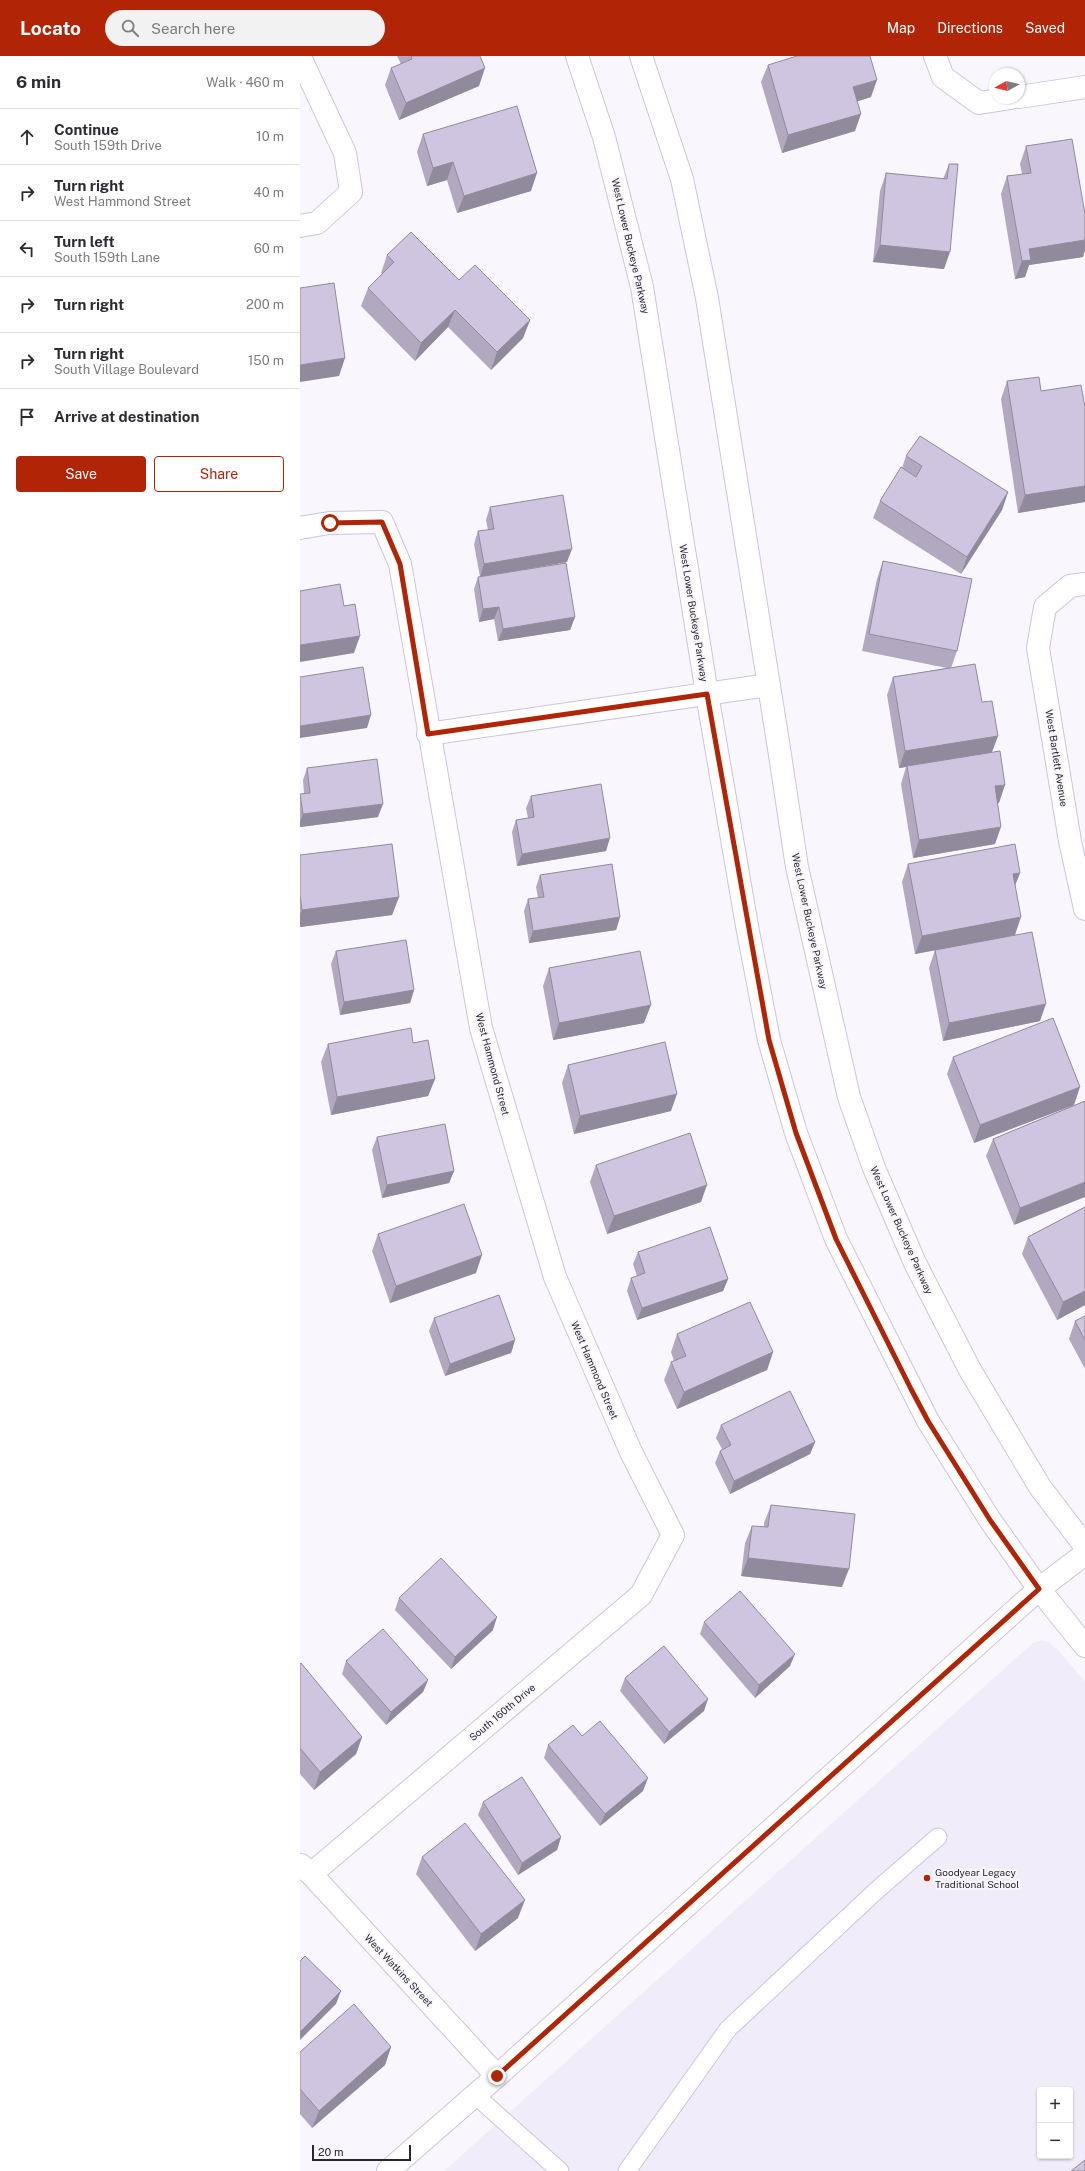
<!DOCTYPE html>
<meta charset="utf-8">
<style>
:root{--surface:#fff;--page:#f2f2f3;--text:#2b2b33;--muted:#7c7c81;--line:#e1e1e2;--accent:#b12406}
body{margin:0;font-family:"Public Sans",sans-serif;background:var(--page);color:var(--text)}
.controls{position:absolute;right:12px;bottom:12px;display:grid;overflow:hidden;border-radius:4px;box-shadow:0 1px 3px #0004}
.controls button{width:36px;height:36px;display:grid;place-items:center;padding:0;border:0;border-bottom:1px solid var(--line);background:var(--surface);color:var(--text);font:20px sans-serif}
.compass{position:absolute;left:689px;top:12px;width:36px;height:36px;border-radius:50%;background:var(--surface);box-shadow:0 1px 3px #0004;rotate:262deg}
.scale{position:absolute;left:12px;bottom:10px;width:99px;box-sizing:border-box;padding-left:4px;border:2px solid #292530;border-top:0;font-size:11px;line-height:14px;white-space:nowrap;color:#292530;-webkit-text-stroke:3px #f9f7fd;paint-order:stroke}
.stop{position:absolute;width:12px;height:12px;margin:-9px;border:3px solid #b12406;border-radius:50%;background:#fff}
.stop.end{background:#b12406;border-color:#fff;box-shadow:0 1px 4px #0008}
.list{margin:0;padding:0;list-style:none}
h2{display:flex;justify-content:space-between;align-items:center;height:52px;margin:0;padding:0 16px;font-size:17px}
h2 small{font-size:13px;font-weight:400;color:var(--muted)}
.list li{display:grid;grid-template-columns:26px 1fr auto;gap:12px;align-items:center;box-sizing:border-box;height:56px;padding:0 16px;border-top:1px solid var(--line)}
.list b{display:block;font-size:15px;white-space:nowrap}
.list p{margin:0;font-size:13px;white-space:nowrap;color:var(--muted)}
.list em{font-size:13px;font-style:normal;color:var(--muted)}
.actions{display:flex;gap:8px;padding:12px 16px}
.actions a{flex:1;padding:9px 0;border:1px solid var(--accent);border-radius:4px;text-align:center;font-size:14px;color:var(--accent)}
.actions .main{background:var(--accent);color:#fff}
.icon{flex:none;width:22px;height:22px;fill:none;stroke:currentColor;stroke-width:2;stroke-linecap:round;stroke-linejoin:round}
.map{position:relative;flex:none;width:785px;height:2115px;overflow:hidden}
header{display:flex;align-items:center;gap:24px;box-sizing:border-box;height:56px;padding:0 20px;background:var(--accent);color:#fff}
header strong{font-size:19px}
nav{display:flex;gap:22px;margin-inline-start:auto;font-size:14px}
.search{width:280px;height:36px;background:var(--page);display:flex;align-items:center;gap:10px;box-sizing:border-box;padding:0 14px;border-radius:22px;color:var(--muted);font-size:15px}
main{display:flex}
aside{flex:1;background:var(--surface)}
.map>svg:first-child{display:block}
.built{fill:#f1ecfa;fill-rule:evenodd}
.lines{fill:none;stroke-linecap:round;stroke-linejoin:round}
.lane-casing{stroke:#cdc3de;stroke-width:19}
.street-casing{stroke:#cdc3de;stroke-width:24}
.secondary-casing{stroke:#cdc3de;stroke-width:24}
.lane{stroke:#fff;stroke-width:17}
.street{stroke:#fff;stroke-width:22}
.secondary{stroke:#fff;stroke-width:22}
.wall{fill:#b2a9c1}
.shaded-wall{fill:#918a9d}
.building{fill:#cfc5e0;stroke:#918a9d}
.route{stroke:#b12406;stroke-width:5}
.poi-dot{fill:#b12406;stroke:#f9f7fd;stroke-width:1.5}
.labels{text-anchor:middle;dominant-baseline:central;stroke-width:4;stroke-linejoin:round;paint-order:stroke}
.street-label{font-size:10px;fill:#292530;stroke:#f9f7fd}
.poi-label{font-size:10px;fill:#292530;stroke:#f9f7fd;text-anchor:start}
</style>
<header>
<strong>Locato</strong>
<div class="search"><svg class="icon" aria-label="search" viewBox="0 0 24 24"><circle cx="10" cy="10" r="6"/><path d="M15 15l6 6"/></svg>Search here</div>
<nav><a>Map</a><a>Directions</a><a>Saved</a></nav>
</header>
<main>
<aside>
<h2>6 min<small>Walk · 460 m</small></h2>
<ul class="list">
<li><svg class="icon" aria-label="ahead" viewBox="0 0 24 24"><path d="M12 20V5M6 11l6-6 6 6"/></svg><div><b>Continue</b><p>South 159th Drive</p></div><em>10 m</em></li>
<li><svg class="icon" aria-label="right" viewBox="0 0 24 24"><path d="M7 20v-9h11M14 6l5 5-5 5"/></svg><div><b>Turn right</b><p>West Hammond Street</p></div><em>40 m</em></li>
<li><svg class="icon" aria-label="left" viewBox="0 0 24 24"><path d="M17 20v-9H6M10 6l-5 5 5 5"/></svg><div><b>Turn left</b><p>South 159th Lane</p></div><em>60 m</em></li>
<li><svg class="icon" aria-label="right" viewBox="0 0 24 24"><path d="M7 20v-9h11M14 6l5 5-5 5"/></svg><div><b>Turn right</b></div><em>200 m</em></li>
<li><svg class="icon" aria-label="right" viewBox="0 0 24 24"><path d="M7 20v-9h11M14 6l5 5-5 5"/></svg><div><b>Turn right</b><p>South Village Boulevard</p></div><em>150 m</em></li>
<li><svg class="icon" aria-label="arrive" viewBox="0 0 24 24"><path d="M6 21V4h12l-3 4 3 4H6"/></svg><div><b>Arrive at destination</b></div></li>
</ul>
<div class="actions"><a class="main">Save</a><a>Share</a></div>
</aside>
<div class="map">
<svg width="785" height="2115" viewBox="0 0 785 2115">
<rect width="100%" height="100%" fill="#f9f7fd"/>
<path class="built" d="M742,1584L749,1586L758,1594L785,1626V2115H144L734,1586ZM740,2034H770V2100H740Z"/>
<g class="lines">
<defs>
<g id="lane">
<path d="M175,2039L260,2115"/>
<path d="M327,2115L428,1973L577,1834L638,1781"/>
</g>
<g id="street">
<path d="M635,0L643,21L679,47L711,42"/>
<path d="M0,1L45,97L51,136L17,167L0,170"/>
<path d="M719,41L785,31"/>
<path d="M0,472L29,467L82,466L100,508L181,972L255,1221L331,1396L373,1479L341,1539L11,1818"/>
<path d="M785,528L770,530L745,551L738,592L770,785L785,853"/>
<path d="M128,678L469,629"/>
<path d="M1,1809L11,1818L197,2020"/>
</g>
<g id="secondary">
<path d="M277,0L304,81L342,231L407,638L447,870L469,984L496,1077L536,1183L628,1365L690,1464L739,1533L785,1590"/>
<path d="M341,0L382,123L407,242L478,686L497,811L549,1041L574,1112L615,1207L670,1314L740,1431L785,1490"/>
<path d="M88,2115L197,2020L739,1533L785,1498"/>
</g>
</defs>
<use href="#lane" class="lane-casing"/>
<use href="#street" class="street-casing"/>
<use href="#secondary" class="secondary-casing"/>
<use href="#lane" class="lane"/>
<use href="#street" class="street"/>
<use href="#secondary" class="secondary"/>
</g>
<g class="wall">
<path d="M97,0H180L179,30L99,64L85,29L91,12L101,8Z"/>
<path d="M468,9L571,41L557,45L555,75L482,97L461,26Z"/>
<path d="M123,78L231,135L157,157L147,124L127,130L117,96Z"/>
<path d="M726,90L785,158V194L783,201L729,209L725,221L715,223L701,138L707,120L722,118L720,108Z"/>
<path d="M649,108L644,213L573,206L580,135L586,117L643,123Z"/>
<path d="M87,199L159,224L230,264L223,282L191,314L148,271L115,305L61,250L68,232L82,218L81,217Z"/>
<path d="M707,325L741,335L785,351V446L718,457L701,343Z"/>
<path d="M606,400L708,436L702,454L661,518L573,462L580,445L602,412Z"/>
<path d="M190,451L267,506L180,521L174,488L178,475L188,474L186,464Z"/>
<path d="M583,505L657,595L651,612L682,646L698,680L692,696L699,747H697L695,788L613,802L601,728L606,711L599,712L587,639L593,621L647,612L562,595L577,523Z"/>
<path d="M178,521L275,561L270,574L198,585L194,563L179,566L174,533Z"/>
<path d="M7,712L78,761L0,771V738L4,737L3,724Z"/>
<path d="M231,740L306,795L217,810L212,776L216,764L228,762L226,752Z"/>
<path d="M0,799L99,841L92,859L0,871Z"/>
<path d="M608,808L720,817L715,830V879L740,965L643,985L629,912L635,894L700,882L615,898L602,826Z"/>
<path d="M240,819L320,861L316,874L229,887L224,855L228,843L238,842L236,831Z"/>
<path d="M36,895L114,934L110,947L40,959L31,908Z"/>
<path d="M249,912L344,967L253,984L243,930Z"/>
<path d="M113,987L135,1023L128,1040L31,1059L21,1006L28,988Z"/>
<path d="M653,1001L774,1049L674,1087L647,1018Z"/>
<path d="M268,1009L371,1055L274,1078L262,1027Z"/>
<path d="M785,1045L714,1169L686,1100L693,1083Z"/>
<path d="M77,1081L154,1115L149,1127L82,1142L72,1094Z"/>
<path d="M296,1109L401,1146L307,1178L290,1126Z"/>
<path d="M785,1151V1249L757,1264L722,1198L728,1181Z"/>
<path d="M78,1178L176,1217L90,1247L72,1195Z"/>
<path d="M338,1196L428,1223L423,1235L337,1264L327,1235L331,1222L337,1220L333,1208Z"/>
<path d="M785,1260V1313L769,1283L775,1265Z"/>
<path d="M134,1262L215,1284L211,1297L145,1320L129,1275Z"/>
<path d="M377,1278L473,1296L467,1314L377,1353L364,1324L371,1306L374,1305L371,1296Z"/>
<path d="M421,1369L515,1386L510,1398L430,1438L415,1407L420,1395L422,1393L416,1382Z"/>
<path d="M471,1449L542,1531L441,1520L445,1487L452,1470L464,1471V1467Z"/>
<path d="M99,1542L193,1574L151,1613L95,1554Z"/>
<path d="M404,1566L490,1610L455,1642L400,1578Z"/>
<path d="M46,1605L128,1624L123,1636L86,1669L42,1618Z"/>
<path d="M0,1608L62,1681L56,1698L14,1734L0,1718Z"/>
<path d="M325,1622L404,1655L364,1688L320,1635Z"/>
<path d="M282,1680L343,1735L300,1770L244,1702L248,1689Z"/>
<path d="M183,1746L261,1781L257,1794L218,1819L178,1759Z"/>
<path d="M122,1801L218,1862L175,1895L116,1818Z"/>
<path d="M91,1991L85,2009L12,2072L0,2058V1996Z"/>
</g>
<g class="shaded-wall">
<path d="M185,12L179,30L99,64L106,47Z"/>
<path d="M577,24L571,41L547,49L553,31Z"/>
<path d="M561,58L555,75L482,97L488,79Z"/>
<path d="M153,106L147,124L127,130L133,112Z"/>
<path d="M237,117L231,135L157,157L164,140Z"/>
<path d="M785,184V194L783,201L729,209L725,221L715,223L722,205L729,193Z"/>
<path d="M580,189L650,196L644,213L573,206Z"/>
<path d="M155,254L148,271L115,305L121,287Z"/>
<path d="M230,264L223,282L191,314L197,296Z"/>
<path d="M45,302L39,320L0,326V309Z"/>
<path d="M785,430V446L718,457L725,439Z"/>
<path d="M708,436L702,454L661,518L667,501Z"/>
<path d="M272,493L267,506L180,521L184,508Z"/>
<path d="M199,551L194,563L179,566L183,553Z"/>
<path d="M275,561L270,574L198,585L203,573Z"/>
<path d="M60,580L54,597L0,606V589Z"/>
<path d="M71,659L67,672L0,682V670Z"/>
<path d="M698,680L691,698L607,710L606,711L599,712L605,695Z"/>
<path d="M705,729L699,747L688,748L695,730Z"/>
<path d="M83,748L78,761L0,771V766L3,758Z"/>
<path d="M701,771L695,788L613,802L619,784Z"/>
<path d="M310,782L306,795L217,810L222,798Z"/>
<path d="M720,817L713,834V818Z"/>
<path d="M99,841L92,859L0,871V858L2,854Z"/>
<path d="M320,861L316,874L229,887L233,875Z"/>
<path d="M721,861L715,879L615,898L622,880Z"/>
<path d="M114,934L110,947L40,959L44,946Z"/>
<path d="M746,948L740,965L643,985L649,967Z"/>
<path d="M351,949L344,967L253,984L259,967Z"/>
<path d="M135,1023L128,1040L31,1059L37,1041Z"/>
<path d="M780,1031L774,1049L674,1087L680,1069Z"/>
<path d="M377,1038L371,1055L274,1078L280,1060Z"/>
<path d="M154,1115L149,1127L82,1142L87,1129Z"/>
<path d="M785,1126V1141L714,1169L720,1152Z"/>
<path d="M407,1129L401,1146L307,1178L314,1160Z"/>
<path d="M182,1199L176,1217L90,1247L96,1230Z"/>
<path d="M428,1223L423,1235L337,1264L342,1252Z"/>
<path d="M785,1235V1249L757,1264L763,1246Z"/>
<path d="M215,1284L211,1297L145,1320L150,1308Z"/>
<path d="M473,1296L467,1314L377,1353L384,1336Z"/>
<path d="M515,1386L510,1398L430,1438L434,1425Z"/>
<path d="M448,1502L549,1513L542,1531L441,1520Z"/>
<path d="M197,1561L193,1574L151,1613L155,1601Z"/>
<path d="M495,1598L490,1610L455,1642L459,1629Z"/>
<path d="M128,1624L123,1636L86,1669L91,1656Z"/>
<path d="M408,1643L404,1655L364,1688L369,1676Z"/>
<path d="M62,1681L56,1698L14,1734L20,1716Z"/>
<path d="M348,1722L343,1735L300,1770L305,1758Z"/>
<path d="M261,1781L257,1794L218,1819L222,1807Z"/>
<path d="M225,1844L218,1862L175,1895L181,1878Z"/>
<path d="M41,1935L36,1948L0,1984V1976Z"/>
<path d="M91,1991L85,2009L12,2072L19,2055Z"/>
</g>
<g class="building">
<path d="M111,0H180L185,12L106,47L91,12L112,3Z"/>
<path d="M497,0H570L577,24L553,31L561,58L488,79L468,9Z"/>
<path d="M217,50L237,117L164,140L153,106L133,112L123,78Z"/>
<path d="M772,83L785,158V184L729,193L731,204L722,205L707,120L731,117L726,90Z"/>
<path d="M649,108H658L650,196L580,189L586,117L647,123Z"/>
<path d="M111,176L159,224L175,209L230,264L197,296L155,254L121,287L68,232L94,206L87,199Z"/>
<path d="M34,227L45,302L0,309V232Z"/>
<path d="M739,321L741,335L781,329L785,351V430L725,439L707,325Z"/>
<path d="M620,380L708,436L667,501L580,445L601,411L616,421L622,410L606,400Z"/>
<path d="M263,439L272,493L184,508L178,475L194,473L190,451Z"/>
<path d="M583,505L672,523L657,595L569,578Z"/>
<path d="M266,507L275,561L203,573L199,551L183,553L178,521Z"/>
<path d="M40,528L44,550L55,548L60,580L0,589V535Z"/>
<path d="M675,608L682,646L692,645L698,680L605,695L593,621Z"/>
<path d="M63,611L71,659L0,670V621Z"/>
<path d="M700,695L705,729L695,730L701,771L619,784L607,710Z"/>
<path d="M77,703L83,748L3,758L0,738L10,737L7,712Z"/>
<path d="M301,728L310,782L222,798L216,764L234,761L231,740Z"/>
<path d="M92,788L99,841L2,854L0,839V799Z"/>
<path d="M715,788L720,817L713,818L721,861L622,880L608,808Z"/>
<path d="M312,808L320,861L233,875L228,843L244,841L240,819Z"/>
<path d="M732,876L746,948L649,967L635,894Z"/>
<path d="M106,884L114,934L44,946L36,895Z"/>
<path d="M340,895L351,949L259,967L249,912Z"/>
<path d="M753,962L780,1031L680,1069L653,1001Z"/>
<path d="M111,972L113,987L128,984L135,1023L37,1041L28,988Z"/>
<path d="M365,986L377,1038L280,1060L268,1009Z"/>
<path d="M785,1045V1126L720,1152L693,1083Z"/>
<path d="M145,1068L154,1115L87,1129L77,1081Z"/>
<path d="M390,1077L407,1129L314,1160L296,1109Z"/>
<path d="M164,1148L182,1199L96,1230L78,1178Z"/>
<path d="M785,1151V1235L763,1246L728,1181Z"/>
<path d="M410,1171L428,1223L342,1252L331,1222L345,1217L338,1196Z"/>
<path d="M199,1239L215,1284L150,1308L134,1262Z"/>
<path d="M450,1246L473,1296L384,1336L371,1306L386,1300L377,1278Z"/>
<path d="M785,1260V1284L775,1265Z"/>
<path d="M490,1335L515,1386L434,1425L420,1395L431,1389L421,1369Z"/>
<path d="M471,1449L555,1458L549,1513L448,1502L452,1470L468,1471Z"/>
<path d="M141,1502L197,1561L155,1601L99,1542Z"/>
<path d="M440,1535L495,1598L459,1629L404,1566Z"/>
<path d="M83,1573L128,1624L91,1656L46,1605Z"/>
<path d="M364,1590L408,1643L369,1676L325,1622Z"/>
<path d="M1,1607L62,1681L20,1716L0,1692V1608Z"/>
<path d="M300,1665L348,1722L305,1758L248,1689L273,1669L282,1680Z"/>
<path d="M222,1721L261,1781L222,1807L183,1746Z"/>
<path d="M165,1767L225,1844L181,1878L122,1801Z"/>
<path d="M5,1900L41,1935L0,1976V1905Z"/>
<path d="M54,1948L91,1991L19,2055L0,2033V1996Z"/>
<path d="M785,2104V2115H771Z"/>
</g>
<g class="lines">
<path class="route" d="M30,467L82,466L100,508L128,678L407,638L469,984L496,1077L536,1183L611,1333L628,1365L690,1464L739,1533L197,2020"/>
</g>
<circle class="poi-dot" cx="627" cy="1822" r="4"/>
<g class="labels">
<g class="street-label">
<text transform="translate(331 190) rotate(77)">West Lower Buckeye Parkway</text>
<text transform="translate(394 557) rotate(81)">West Lower Buckeye Parkway</text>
<text transform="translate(757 702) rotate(81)">West Bartlett Avenue</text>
<text transform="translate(510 865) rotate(78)">West Lower Buckeye Parkway</text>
<text transform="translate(193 1008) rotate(75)">West Hammond Street</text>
<text transform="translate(602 1174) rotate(66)">West Lower Buckeye Parkway</text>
<text transform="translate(295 1314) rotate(67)">West Hammond Street</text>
<text transform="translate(202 1656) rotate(-40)">South 160th Drive</text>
<text transform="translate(99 1914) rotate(47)">West Watkins Street</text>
</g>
<g class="poi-label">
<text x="635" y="1816">Goodyear Legacy<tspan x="635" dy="12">Traditional School</tspan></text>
</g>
</g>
</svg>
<div class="controls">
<button>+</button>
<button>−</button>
</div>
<svg class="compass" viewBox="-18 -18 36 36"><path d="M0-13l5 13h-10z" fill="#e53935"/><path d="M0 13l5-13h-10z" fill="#7c7c81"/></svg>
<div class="scale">20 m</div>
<div class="stop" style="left:30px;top:467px"></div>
<div class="stop end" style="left:197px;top:2020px"></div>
</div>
</main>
